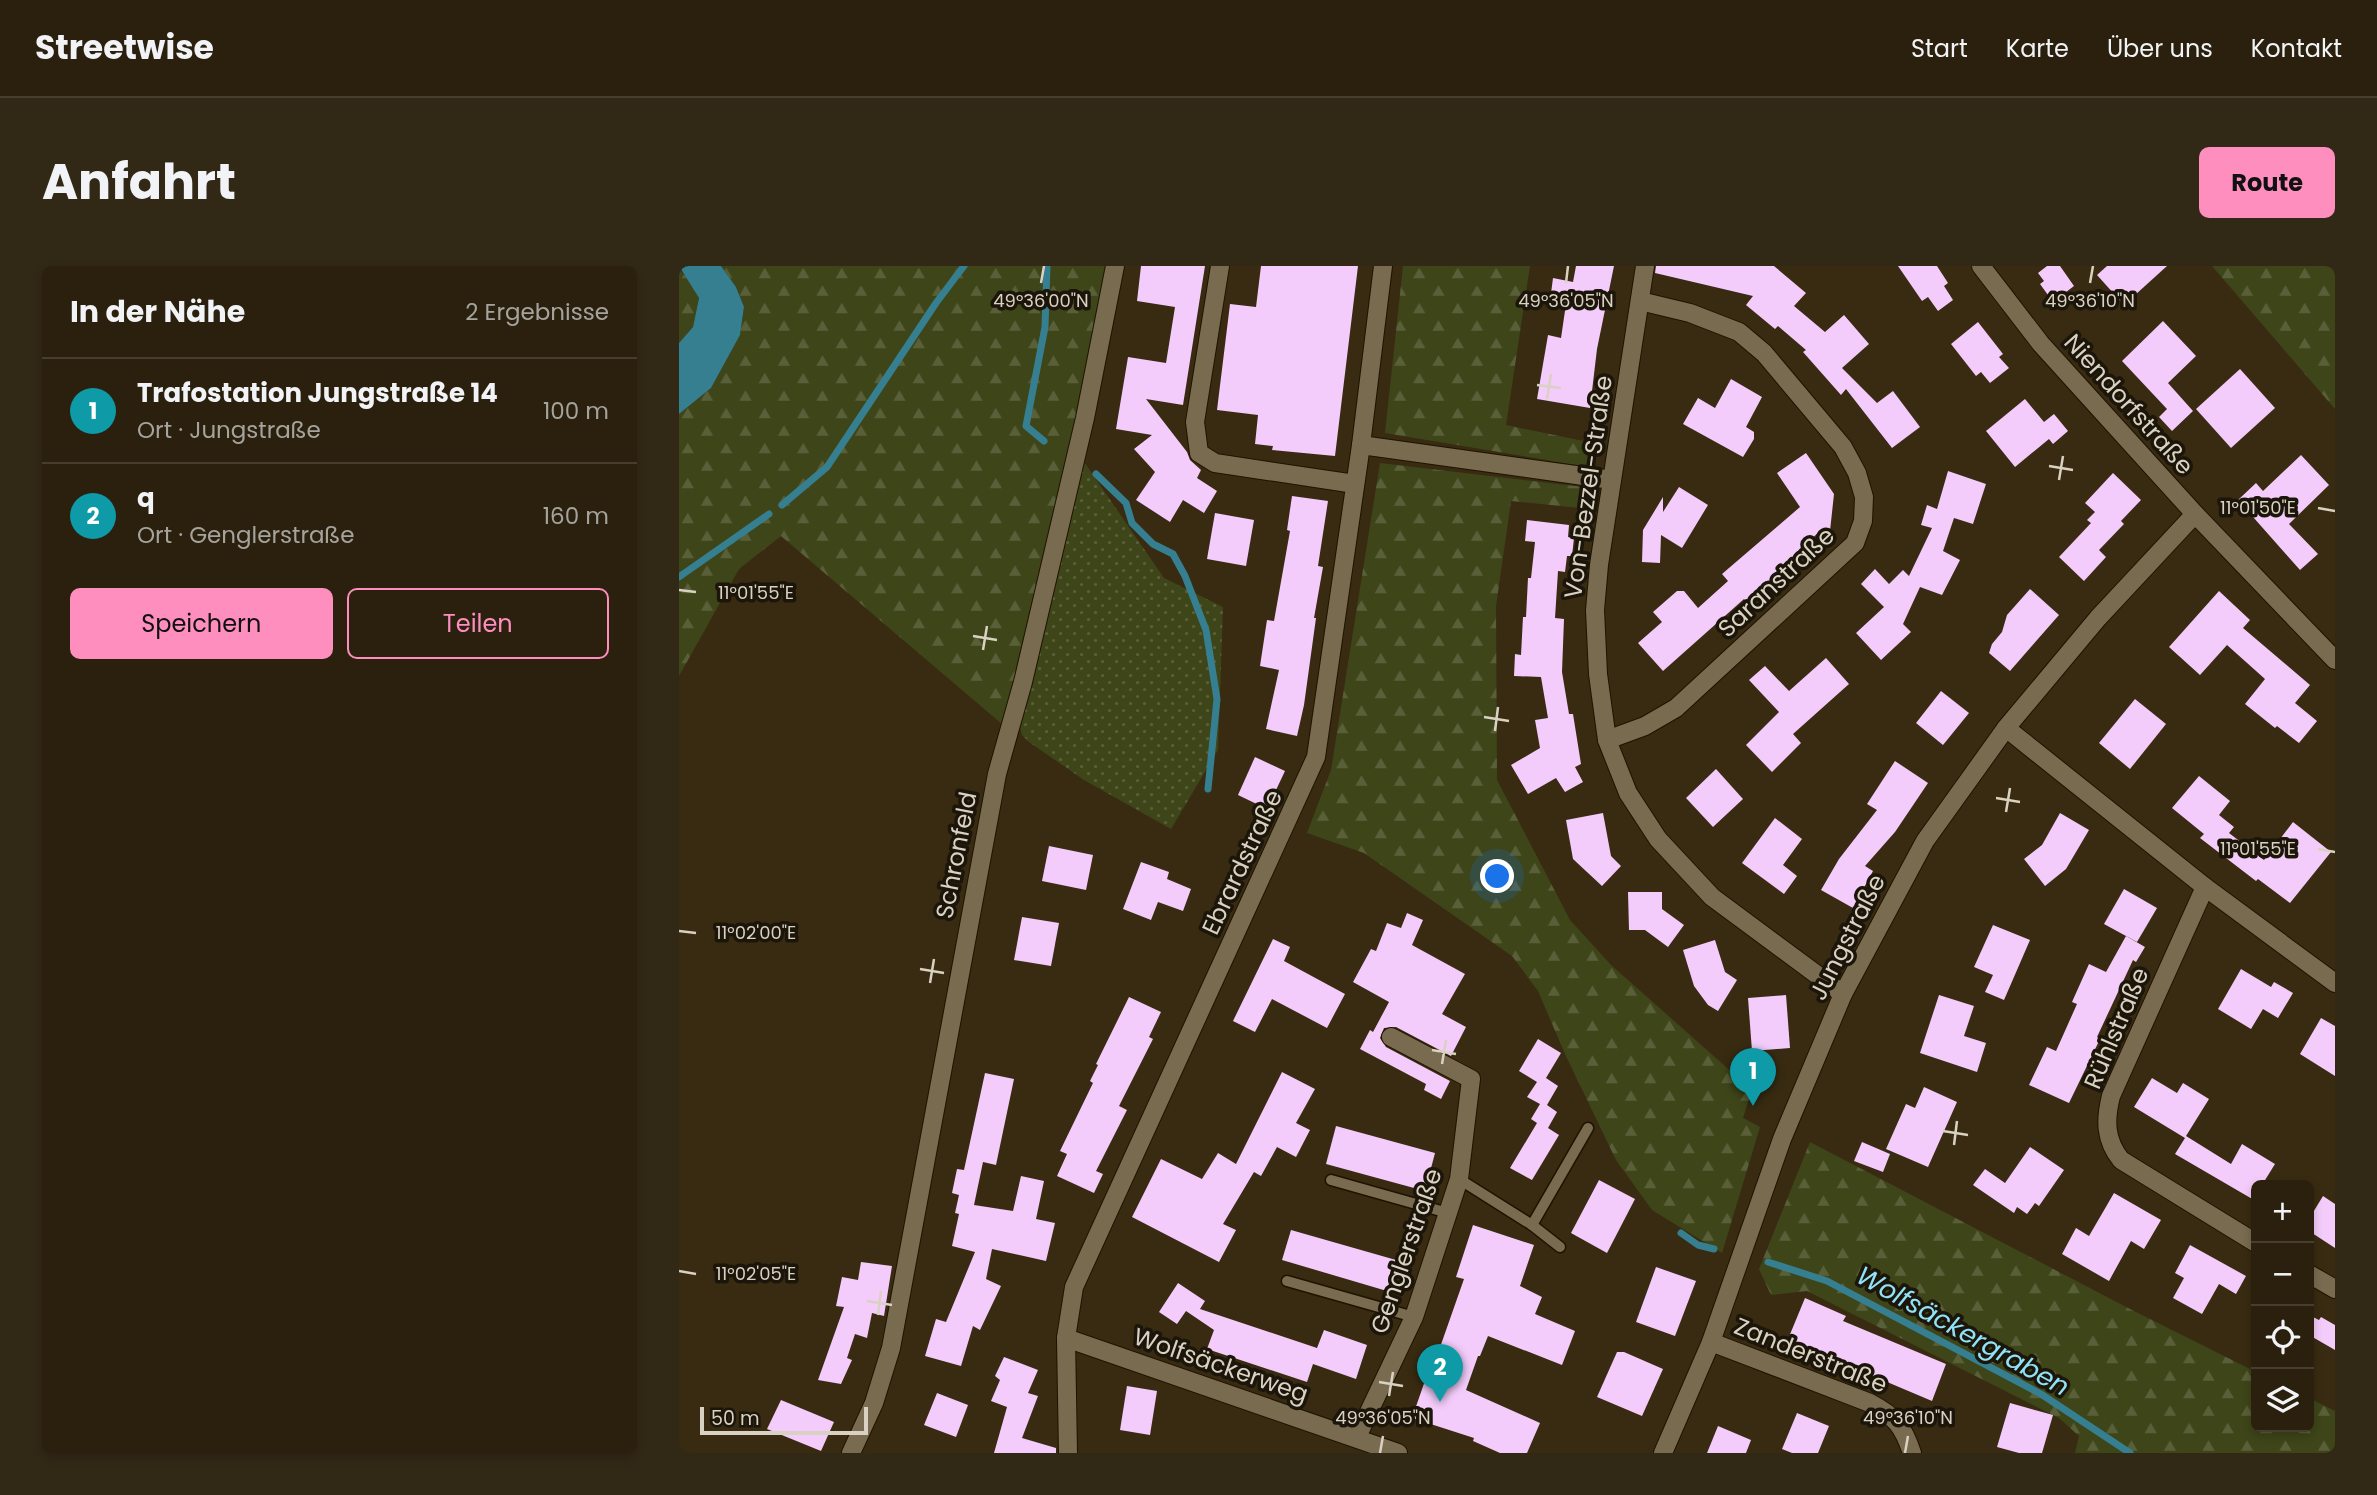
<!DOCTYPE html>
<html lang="de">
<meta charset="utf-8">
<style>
:root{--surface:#2a200d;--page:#322816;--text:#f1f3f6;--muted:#a5a39d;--line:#463e2e;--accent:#fd8ebe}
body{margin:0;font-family:Poppins,sans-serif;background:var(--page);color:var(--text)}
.controls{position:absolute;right:21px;bottom:21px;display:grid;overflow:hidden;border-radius:10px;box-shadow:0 4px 10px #0003}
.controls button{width:63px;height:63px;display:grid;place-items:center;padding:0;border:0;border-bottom:2px solid var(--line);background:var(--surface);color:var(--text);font:35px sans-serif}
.scale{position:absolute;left:21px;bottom:18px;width:168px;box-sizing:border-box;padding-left:7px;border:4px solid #d9d1c2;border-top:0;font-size:19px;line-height:24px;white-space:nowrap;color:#d9d1c2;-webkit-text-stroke:5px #1b150a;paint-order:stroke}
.you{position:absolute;left:819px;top:611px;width:24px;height:24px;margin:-18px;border:5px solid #fff;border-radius:50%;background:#1a73e8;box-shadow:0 0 0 10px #1a73e833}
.badge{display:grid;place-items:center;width:46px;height:46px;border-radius:50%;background:var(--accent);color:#fff;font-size:23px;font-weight:700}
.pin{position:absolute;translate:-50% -58px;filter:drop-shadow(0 2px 4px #0008)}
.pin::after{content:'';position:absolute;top:37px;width:24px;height:21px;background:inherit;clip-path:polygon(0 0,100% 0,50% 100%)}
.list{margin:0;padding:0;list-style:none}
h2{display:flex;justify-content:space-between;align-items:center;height:91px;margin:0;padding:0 28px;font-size:30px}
h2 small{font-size:23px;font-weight:400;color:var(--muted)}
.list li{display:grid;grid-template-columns:46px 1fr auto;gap:21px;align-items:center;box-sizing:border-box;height:105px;padding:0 28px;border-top:2px solid var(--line)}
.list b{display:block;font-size:26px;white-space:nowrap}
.list p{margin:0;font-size:23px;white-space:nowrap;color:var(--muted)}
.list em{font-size:23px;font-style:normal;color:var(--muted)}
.actions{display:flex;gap:14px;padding:21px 28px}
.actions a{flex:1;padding:16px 0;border:2px solid var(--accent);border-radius:10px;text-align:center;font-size:24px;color:var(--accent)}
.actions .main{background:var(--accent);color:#111}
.icon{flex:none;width:38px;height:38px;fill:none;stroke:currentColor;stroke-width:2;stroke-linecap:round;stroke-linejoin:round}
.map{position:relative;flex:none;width:1656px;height:1187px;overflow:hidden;border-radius:10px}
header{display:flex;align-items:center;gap:42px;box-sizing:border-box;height:98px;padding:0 35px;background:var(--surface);border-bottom:2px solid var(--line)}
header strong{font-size:33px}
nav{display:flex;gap:38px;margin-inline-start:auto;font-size:24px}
.intro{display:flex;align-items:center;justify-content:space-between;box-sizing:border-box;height:168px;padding:0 42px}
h1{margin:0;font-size:49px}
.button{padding:18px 32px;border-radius:10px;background:var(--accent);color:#111;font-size:24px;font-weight:700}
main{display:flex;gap:42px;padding:0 42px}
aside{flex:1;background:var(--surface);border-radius:10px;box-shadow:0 4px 10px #0003}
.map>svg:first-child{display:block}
.grass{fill:url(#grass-dots)}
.forest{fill:url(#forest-firs)}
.water{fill:#367f90}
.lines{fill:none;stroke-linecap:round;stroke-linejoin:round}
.stream{stroke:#367f90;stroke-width:7}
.building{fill:#f4ccfb}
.lane-casing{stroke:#1f1300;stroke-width:13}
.street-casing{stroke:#1f1300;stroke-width:20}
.lane{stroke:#796b4f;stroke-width:10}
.street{stroke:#796b4f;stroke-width:18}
.ticks{fill:none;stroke:#d9d1c2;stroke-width:2.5}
.labels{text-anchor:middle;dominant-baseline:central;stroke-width:7;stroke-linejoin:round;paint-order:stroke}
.street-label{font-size:24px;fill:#d9d1c2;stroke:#1b150a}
.water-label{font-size:26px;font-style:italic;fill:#8fe2f7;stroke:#1b150a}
.ticks-label{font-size:18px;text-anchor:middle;fill:#d9d1c2;stroke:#1b150a;stroke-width:7;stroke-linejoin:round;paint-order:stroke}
</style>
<header>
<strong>Streetwise</strong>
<nav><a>Start</a><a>Karte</a><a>Über uns</a><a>Kontakt</a></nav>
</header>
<div class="intro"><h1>Anfahrt</h1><a class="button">Route</a></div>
<main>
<aside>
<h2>In der Nähe<small>2 Ergebnisse</small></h2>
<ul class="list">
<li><span class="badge" style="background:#0f9aa8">1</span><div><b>Trafostation Jungstraße 14</b><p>Ort · Jungstraße</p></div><em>100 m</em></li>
<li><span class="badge" style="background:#0f9aa8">2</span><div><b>q</b><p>Ort · Genglerstraße</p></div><em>160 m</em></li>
</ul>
<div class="actions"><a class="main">Speichern</a><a>Teilen</a></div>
</aside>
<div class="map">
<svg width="1656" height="1187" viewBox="0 0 1656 1187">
<defs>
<pattern id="grass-dots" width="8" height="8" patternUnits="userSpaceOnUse" patternTransform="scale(1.75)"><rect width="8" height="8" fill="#3e4518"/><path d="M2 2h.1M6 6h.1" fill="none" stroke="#595f38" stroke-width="1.8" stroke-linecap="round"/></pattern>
<pattern id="forest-firs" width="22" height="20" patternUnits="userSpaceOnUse" patternTransform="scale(1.75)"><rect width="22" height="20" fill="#3e4518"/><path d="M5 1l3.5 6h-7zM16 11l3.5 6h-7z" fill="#595f38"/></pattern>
</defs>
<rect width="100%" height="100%" fill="#382b11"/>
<path class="grass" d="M403,193L485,312L544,341L539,484L492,563L405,514L350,476L343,469L341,462Z"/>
<g class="forest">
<path d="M42,0H432L330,464L102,270L60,303L0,410V148L32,122L61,69L65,42L57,21Z"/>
<path d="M724,0H851L827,159L919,178L915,202L706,167Z"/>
<path d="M1533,0H1656V143Z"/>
<path d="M0,3L11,15L20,32L14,61L0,77Z"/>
<path d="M701,197L913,222L910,243L832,235L817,340L818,514L891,654L932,699L1073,824L1064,852L1081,861L1043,987L973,944L937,894L886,788L859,725L833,690L685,587L628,567L652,504Z"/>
<path d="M1131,876L1451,1043L1577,1106V1161H1630V1132L1656,1145V1187H1396L1400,1170L1380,1152L1128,1025L1092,1029L1080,1003Z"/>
</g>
<path class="water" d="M0,0H42L57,21L65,41L61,69L32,122L0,148V77L14,61L20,32Z"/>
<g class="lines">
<g class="stream">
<path d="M365,175L347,160L366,61L368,0"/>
<path d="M417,208L447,237L453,257L474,278L494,288L506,310L527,364L538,433L529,523"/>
<path d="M103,239L148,201L257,37L285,0"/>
<path d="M0,311L90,248"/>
<path d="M1002,967L1019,979L1035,983"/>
<path d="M1089,996L1148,1015L1362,1128L1451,1187"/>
</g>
</g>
<g class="building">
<path d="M462,0H526L504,139L467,133L508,186L511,194L522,204L518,212L538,225L525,247L504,234L491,256L457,234L476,206L455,183L473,169L437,163L449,91L487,97L496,41L458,35Z"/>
<path d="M582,0H679L656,190L593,184L594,180L576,178L579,149L538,144L551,38L577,41Z"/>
<path d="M897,0H935L918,83L911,142L858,133L869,69L882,72L887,38L871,35L874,12L894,16Z"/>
<path d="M977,0H1095L1127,27L1115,40L1146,66L1165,49L1190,78L1163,102L1198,137L1214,125L1241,161L1213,182L1167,123L1162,129L1124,86L1127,84L1099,60L1096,63L1067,39L1074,30L976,7Z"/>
<path d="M1219,0H1258L1269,17L1265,20L1274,34L1259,45L1249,31L1243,35Z"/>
<path d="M1368,0H1381L1395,20L1374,36L1361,18L1365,15L1359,7Z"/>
<path d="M1428,0H1488L1445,39L1418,9Z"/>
<path d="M1484,55L1517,90L1489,117L1514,145L1493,165L1480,151L1488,143L1443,95Z"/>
<path d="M1299,56L1324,88L1320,91L1330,102L1311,117L1302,106L1297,110L1272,78Z"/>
<path d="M1561,103L1596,142L1552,182L1517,143Z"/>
<path d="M1052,113L1083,131L1067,161L1075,166V173L1064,191L1004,158L1019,132L1036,142Z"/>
<path d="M1346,133L1365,156L1375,148L1389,165L1374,178L1370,173L1336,201L1307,165Z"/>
<path d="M1127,187L1155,228L1151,265L1142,264L1107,297L1110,300L1069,337L1065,333L984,405L959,377L983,356L974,346L998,325H1005L1019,342L1049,315L1043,308L1121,241L1098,207Z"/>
<path d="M1622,189L1650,219L1610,258L1639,288L1621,304L1559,234L1577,217L1584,225Z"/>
<path d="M1269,205L1307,218L1294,258L1275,252L1264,285L1281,294L1263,329L1241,321L1224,358L1232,366L1202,394L1177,367L1205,341L1182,318L1196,303L1210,318L1224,304L1230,310L1253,262L1242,259L1248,239L1258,243Z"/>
<path d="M1434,207L1462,234L1442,255L1445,258L1420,284L1427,291L1405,315L1380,291L1412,257L1408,254L1416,246L1406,237Z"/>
<path d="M1000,221L1029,239L1003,282L982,269L981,297L963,296L964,264L984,231V246Z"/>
<path d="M613,230L649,235L639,300L644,301L635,352H637L625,439L618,470L587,463L600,404L581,400L588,354L595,355L611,265L608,264Z"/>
<path d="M536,247L575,254L567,300L528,293Z"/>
<path d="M848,254L890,259L889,271L895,272L893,290H888L886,306L879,305L876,352L885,353L883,406L890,448H894L902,498L896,501L904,516L886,526L877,512L849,528L832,499L861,482L856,454L869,452L862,411L835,410L836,388L842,389L844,351H847L849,312H852L856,276L846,275Z"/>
<path d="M1351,323L1380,349L1331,405L1310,387L1313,378L1323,366L1328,349Z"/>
<path d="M1540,325L1571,354L1564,362L1631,419L1616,437L1638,455L1620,477L1598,460L1596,462L1566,438L1586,413L1548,379L1521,409L1490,381Z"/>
<path d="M1147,392L1170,418L1114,468L1122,477L1093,506L1067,479L1100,446L1070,414L1086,400L1110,425Z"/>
<path d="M1262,425L1290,447L1264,479L1237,457Z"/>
<path d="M1456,433L1487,458L1451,503L1420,477Z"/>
<path d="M576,491L606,505L588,543L559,529Z"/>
<path d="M1216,495L1249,517L1216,566L1186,600L1194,605L1174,642L1142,624L1160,593L1198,544L1188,538Z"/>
<path d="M1037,503L1064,533L1034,561L1007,532Z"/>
<path d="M1520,510L1551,535L1540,549L1555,561L1550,567L1585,594L1614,556L1652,586L1611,637L1579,613L1577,615L1521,572L1525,568L1493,542Z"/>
<path d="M924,547L932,590L942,600L923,620L894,593L887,554Z"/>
<path d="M1381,547L1410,564L1387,603L1366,620L1345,593L1363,579Z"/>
<path d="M1096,552L1123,573L1104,599L1118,610L1105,628L1063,597Z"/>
<path d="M370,580L414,589L407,624L363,615Z"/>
<path d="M462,596L490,606L488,613L512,623L504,645L479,636L472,654L444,643Z"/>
<path d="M1445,623L1478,642L1458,676L1425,658Z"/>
<path d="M949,626H983V643L1005,659L989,681L966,664H950Z"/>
<path d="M728,647L744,654L733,679L786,708L763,748L787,761L772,790L717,761L705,762L701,772L707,781L771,815L762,833L745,824L747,818L681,783L691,764L694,766L710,736L674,716L692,683L697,685L708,657L722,662Z"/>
<path d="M343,651L380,657L372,700L335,694Z"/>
<path d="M1314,659L1351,674L1325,734L1306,726L1314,709L1295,701Z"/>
<path d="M1447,670L1466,681L1457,696L1454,694L1418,771L1421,773L1390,837L1350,819L1368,781L1377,785L1398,738L1393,736L1410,698L1427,706Z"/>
<path d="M594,673L611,681L605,695L666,728L648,762L593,733L576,766L554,755Z"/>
<path d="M1036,674L1046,706L1058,714L1039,745L1029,739L1015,720L1004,684Z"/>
<path d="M1562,703L1592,721L1595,716L1614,727L1599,752L1584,743L1572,763L1539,743Z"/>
<path d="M1107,729L1111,782L1073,785L1069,732Z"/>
<path d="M1260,729L1295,740L1285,770L1307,777L1298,806L1241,787Z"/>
<path d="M450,731L482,746L470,771L474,773L440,840L448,844L417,905L424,908L415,927L378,910L388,888L381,885L414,817L411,815L419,799L417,798Z"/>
<path d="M1642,752L1656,760V810L1621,788Z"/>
<path d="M859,773L882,787L867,812L879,820L868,839L878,846L869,862L880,869L853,914L831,902L858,857L852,853L861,838L848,831L858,816L840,805Z"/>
<path d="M1073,792L1094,808L1082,824L1061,809Z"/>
<path d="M603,806L636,823L617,857L631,864L617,891L598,881L582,910L575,906L544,958L557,964L540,996L453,951L482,893L523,913L539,887L557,898Z"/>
<path d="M306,807L335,813L317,899L304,896L295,939L334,945L342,910L365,915L357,953L376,957L367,995L313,983L307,1013L322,1020L301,1064L294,1060L282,1100L246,1090L257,1053L267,1056L296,986L273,980L280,948L276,947L280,929L273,927L278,903L285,904Z"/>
<path d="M1473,812L1498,827L1504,817L1530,833L1507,870L1552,898L1563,878L1596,898L1583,919H1577V929L1575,934L1496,888L1506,872L1455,841Z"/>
<path d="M1245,821L1278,836L1249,901L1207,883L1227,838L1236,842Z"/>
<path d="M657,860L756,887L746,925L647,898Z"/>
<path d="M1183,876L1211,888L1204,906L1175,895Z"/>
<path d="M1351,881L1385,904L1360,940L1356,937L1348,948L1338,941L1335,947L1294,919L1306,903L1326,917Z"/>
<path d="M920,914L956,933L928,987L892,967Z"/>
<path d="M1435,927L1482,954L1465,983L1452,975L1430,1015L1383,988L1397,962L1410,970Z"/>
<path d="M1644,930L1656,938V982L1630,965V953Z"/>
<path d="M794,959L855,979L841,1020L863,1031L856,1048L896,1065L883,1099L809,1070L801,1090H799L787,1124L861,1157L848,1187H821L794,1175L795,1172L733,1152L749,1106L752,1107L785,1013L777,1011Z"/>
<path d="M612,964L717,994L708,1025L603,994Z"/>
<path d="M1511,979L1567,1010L1557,1028L1540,1018L1523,1048L1494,1032L1505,1012L1496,1007Z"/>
<path d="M182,996L213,1000L205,1050L193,1047L188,1072L176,1068L168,1092L173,1094L162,1118L139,1114L165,1041L157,1040L163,1011L179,1014Z"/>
<path d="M977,1001L1017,1015L996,1070L957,1056Z"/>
<path d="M499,1017L526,1035L521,1043L638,1082L645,1064L688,1079L677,1113L634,1098L628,1116L528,1083L535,1064L507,1045L498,1058L480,1046Z"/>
<path d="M1126,1032L1167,1050L1164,1055L1267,1098L1253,1135L1149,1091L1148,1095L1107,1078Z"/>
<path d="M1630,1049L1640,1054L1642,1051L1656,1059V1084L1630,1069Z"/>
<path d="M938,1086H945L984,1103L963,1150L918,1131Z"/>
<path d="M325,1091L359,1104L349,1127L359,1130L343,1172L377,1182V1187H315L328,1141L312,1135L321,1114L316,1110Z"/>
<path d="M448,1120L478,1125L471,1169L441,1164Z"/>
<path d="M258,1127L289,1139L277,1171L245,1159Z"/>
<path d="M102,1134L155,1156L142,1185L88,1163Z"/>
<path d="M1331,1137L1374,1149L1363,1187H1340L1318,1181Z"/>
<path d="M1118,1147L1150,1160L1139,1187H1113L1103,1183Z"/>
<path d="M1039,1160L1072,1174L1067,1187H1028Z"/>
</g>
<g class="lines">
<defs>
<g id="lane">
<path d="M780,913L853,959L909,862"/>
<path d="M652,914L769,947"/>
<path d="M853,959L881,981"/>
<path d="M608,1015L735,1051"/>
</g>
<g id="street">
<path d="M541,0L516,156L520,187L536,197L676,218"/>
<path d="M966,0L920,299L916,344L919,408L928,474L949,527L979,573L1033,631L1164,728"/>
<path d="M1302,0L1362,78L1516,248L1656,394"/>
<path d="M682,179L933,214"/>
<path d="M1327,462L1526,621"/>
<path d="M928,474L966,460L997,442L1176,277L1184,255L1185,231L1178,207L1164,181L1085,87L1060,66L1011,47L961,35"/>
<path d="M1577,977L1442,894C1426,874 1426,854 1432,830L1526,621L1656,717"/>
<path d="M1630,1008L1656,1023"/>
<path d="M387,1072L719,1187"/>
<path d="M1032,1076L1191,1137C1216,1150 1224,1160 1233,1187"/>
<path d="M678,1171L735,1051L780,913L792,813L712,771"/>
<path d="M172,1187L195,1137L212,1082L318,508L344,416L406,152L436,0"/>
<path d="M389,1187L387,1072L395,1021L637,491L682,179L704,0"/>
<path d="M984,1187L1032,1076L1103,873L1164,728L1246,575L1327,462L1419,352L1516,248"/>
</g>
</defs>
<use href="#lane" class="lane-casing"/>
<use href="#street" class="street-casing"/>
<use href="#lane" class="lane"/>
<use href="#street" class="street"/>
</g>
<path class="ticks" d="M362,17L365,0M887,17L889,0M1411,17L1414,0M858,119L882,122M868,133L872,108M1370,200L1394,204M1380,214L1384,190M1639,242L1656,245M0,324L17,326M294,370L318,374M304,384L308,360M805,451L830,455M816,465L819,441M1317,532L1341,536M1327,546L1331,522M1639,583L1656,586M0,665L17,667M241,703L265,707M251,717L255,693M753,784L777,788M763,798L767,774M1264,865L1289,869M1275,879L1278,855M0,1005L17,1008M188,1035L213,1039M199,1049L202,1025M700,1116L724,1120M710,1130L714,1106M701,1187L704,1170M1226,1187L1229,1170"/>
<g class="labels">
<g class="street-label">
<text transform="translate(1450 138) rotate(48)">Niendorfstraße</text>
<text transform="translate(909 221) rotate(-82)">Von-Bezzel-Straße</text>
<text transform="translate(1097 316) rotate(-43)">Saranstraße</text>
<text transform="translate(277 589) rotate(-79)">Schronfeld</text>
<text transform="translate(563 596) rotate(-65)">Ebrardstraße</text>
<text transform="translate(1168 671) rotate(-63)">Jungstraße</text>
<text transform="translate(1437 762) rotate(-67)">Rühlstraße</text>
<text transform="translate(727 985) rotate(-71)">Genglerstraße</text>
<text transform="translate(1132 1089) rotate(22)">Zanderstraße</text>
<text transform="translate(542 1099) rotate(19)">Wolfsäckerweg</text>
</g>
<g class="water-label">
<text transform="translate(1284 1065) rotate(29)">Wolfsäckergraben</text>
</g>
</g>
<g class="ticks-label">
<text x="887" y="41">49°36'05"N</text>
<text x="1411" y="41">49°36'10"N</text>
<text x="362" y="41">49°36'00"N</text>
<text x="1579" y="248">11°01'50"E</text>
<text x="77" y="333">11°01'55"E</text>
<text x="1579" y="589">11°01'55"E</text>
<text x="77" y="673">11°02'00"E</text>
<text x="77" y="1014">11°02'05"E</text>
<text x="704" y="1158">49°36'05"N</text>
<text x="1229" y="1158">49°36'10"N</text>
</g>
</svg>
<div class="controls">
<button>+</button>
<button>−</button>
<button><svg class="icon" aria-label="locate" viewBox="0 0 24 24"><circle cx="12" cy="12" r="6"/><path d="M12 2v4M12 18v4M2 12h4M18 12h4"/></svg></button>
<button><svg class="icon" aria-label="layers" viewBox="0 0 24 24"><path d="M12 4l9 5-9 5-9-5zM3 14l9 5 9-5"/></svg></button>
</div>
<div class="scale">50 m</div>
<div class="you"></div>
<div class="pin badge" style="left:1074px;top:840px;background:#0f9aa8">1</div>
<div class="pin badge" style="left:761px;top:1136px;background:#0f9aa8">2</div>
</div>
</main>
